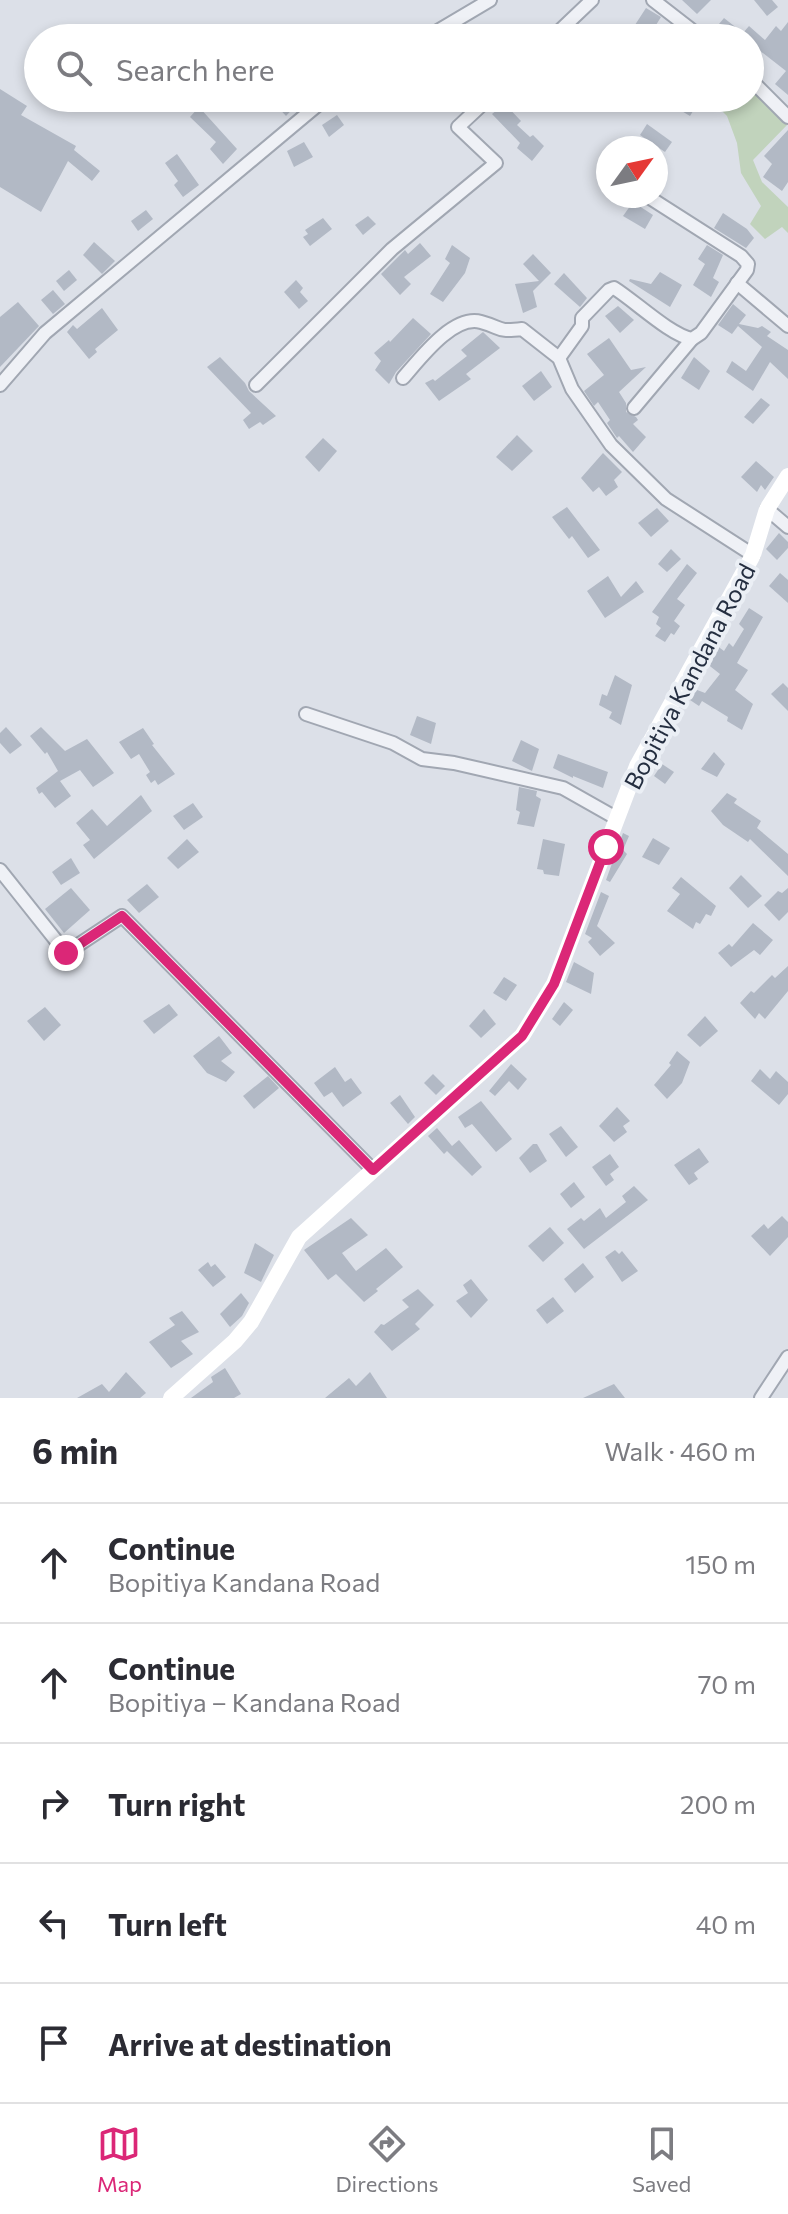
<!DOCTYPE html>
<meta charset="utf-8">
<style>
:root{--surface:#fff;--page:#f7f7f7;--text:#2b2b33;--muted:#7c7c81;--line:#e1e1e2;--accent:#db2777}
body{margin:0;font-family:Commissioner,sans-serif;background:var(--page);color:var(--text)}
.compass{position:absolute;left:596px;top:136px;width:72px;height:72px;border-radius:50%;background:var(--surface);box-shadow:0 4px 12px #0003;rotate:57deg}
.stop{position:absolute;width:24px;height:24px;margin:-18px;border:6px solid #db2777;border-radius:50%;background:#fff}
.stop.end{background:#db2777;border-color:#fff;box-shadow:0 2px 8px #0008}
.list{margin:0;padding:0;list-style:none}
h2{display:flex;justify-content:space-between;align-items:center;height:104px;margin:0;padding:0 32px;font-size:34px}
h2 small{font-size:26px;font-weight:400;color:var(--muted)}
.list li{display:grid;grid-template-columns:52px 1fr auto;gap:24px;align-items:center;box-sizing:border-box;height:120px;padding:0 32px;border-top:2px solid var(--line)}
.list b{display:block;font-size:30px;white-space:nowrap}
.list p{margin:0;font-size:26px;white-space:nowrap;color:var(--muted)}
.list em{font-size:26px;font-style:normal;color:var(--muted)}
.icon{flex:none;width:44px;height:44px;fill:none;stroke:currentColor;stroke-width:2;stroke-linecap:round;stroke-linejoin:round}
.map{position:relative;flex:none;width:788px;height:1398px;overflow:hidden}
.search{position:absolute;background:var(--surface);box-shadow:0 4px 12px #0003;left:24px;right:24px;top:24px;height:88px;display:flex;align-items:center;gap:20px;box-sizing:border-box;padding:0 28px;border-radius:44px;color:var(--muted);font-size:30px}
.sheet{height:704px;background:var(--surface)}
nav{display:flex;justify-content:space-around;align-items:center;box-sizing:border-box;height:112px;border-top:2px solid var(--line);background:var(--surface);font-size:22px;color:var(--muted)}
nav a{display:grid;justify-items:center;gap:4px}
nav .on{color:var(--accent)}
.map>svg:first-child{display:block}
.green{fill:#c1d3bc}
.building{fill:#b2b9c5}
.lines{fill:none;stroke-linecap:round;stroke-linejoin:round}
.street-casing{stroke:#a1a7b2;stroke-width:16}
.street{stroke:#eff1f6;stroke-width:12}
.secondary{stroke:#fff;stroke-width:16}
.route{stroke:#db2777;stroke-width:10}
.labels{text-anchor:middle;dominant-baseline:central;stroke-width:8;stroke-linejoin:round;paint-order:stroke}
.street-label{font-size:24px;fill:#242e40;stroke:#ebeff5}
</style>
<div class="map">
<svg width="788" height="1398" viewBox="0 0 788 1398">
<rect width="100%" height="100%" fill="#dce0e8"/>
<path class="green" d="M750,85L788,124L753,160L762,182L788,207V233L782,227L765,239L750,224L761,206L741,173L737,143L727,116L709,98H750Z"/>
<g class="building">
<path d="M682,0H711L697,14Z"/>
<path d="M754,0H772L778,7L767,16Z"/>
<path d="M646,8L661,17L656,25L676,38H648L633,28Z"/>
<path d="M724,18L743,33L749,26L765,40L776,26L781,31L788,22V95L775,84L786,71L750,43V38H724L714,30Z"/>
<path d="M0,89L27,106L21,115L76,146L74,150L100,171L92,181L68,161L41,212L0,187Z"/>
<path d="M282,98H303L286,116L275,104Z"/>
<path d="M660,98H701L690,116Z"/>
<path d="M503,102L521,121L517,125L530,137L533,135L544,146L532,161L517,148L520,143L492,114L497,110L495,107Z"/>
<path d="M199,107L237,149L223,164L210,149L216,142L190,117Z"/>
<path d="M337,115L344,125L329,137L322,125Z"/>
<path d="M647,124L672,142L665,152L640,135Z"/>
<path d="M788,130V182L782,191L763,177L772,164L764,156Z"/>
<path d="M304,142L313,157L294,167L287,151Z"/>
<path d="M177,154L199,185L183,197L174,185L178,181L165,163Z"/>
<path d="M633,202L653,215L645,229L623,216Z"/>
<path d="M146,210L153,219L138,231L131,221Z"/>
<path d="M723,213L747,229L754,238L746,248L714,228Z"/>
<path d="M368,216L376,224L363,235L355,225Z"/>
<path d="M323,218L332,229L310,246L303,237L308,234L305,230Z"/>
<path d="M94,242L115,261L102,274L83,255Z"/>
<path d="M420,243L431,256L404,277L411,284L400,295L381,274L405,250L408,254Z"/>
<path d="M452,245L470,258L465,273L443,302L430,294L450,263L445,259Z"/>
<path d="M707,245L723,255L713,278L719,282L711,297L693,285L705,264L698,259Z"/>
<path d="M533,254L551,273L533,291L537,307L523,313L515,284L539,281L523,264Z"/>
<path d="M69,270L77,280L64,291L56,281Z"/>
<path d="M660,272L682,285L670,307L629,281L630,279L651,284Z"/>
<path d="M564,273L587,298L580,307L554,284Z"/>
<path d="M296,280L303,288L300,292L308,301L299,309L284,292Z"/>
<path d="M53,290L65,304L53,314L41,300Z"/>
<path d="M18,302L39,326L0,367V317Z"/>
<path d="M733,304L746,315L739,324L758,328L762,326L771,332L767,336L788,350V379L770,362L753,391L726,372L732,361L746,371L762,347L738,326L732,334L718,325Z"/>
<path d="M618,306L634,320L620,333L605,316Z"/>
<path d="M102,308L118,330L95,349L97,352L89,359L67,332L73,325L77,329Z"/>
<path d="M413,318L431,334L396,372L389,384L375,370L381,361L374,353L389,340L390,342Z"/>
<path d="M483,332L500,348L466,374L471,379L439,401L425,383L433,379L435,381L467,356L461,350Z"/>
<path d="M609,338L631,370L646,367L619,392L626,403V412L636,417L638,420L633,424L646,437L633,452L619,436L617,438L607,423L610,420L598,402L594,406L584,391L604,375L587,354Z"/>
<path d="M220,357L245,383L249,391L276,416L263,425L260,422L249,429L243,420L251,413L207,367Z"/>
<path d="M694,357L710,371L699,390L681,378Z"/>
<path d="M541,371L552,387L534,401L522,386Z"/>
<path d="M761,398L770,405L753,424L744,417Z"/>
<path d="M517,435L533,451L512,471L496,457Z"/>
<path d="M323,438L337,451L319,472L305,457Z"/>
<path d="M603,453L622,472L614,480L618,487L606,496L599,487L593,492L581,478Z"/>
<path d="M756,461L774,477L765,490L761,485L757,492L741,477Z"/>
<path d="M567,507L600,550L588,558L572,536L569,539L552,517Z"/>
<path d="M657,508L669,521L651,537L638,523Z"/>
<path d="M779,533L788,542V548L777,560L766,549Z"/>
<path d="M671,549L681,559L667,572L658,564Z"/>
<path d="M687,564L697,573L677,599L685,605L674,621L680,626L674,635L671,633L665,642L655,636L661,628L656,624L659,617L652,612Z"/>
<path d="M780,573L788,580V603L769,586Z"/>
<path d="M608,576L621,597L636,581L644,592L605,618L587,591Z"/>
<path d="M749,608L763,617L737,663L748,670L735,690L753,704L742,730L727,721L728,717L702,701L699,706L687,698L692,688L705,693L720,674L706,663L716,645L724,651L729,643L733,647L744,629L739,624Z"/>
<path d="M615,675L632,685L621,725L609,718L612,712L599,705L602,694L607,696Z"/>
<path d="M783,683L788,688V711L771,694Z"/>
<path d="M417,716L436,723L431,744L410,735Z"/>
<path d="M6,727L22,745L10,754L0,743V733Z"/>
<path d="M41,727L65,751L87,739L114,773L93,787L80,770L60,781L71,796L55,808L42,792L39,794L36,788L58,771L47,752L45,754L30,736Z"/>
<path d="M143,728L154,744L152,745L175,774L158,785L155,780L151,783L146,775L150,772L139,754L131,759L119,742Z"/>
<path d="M521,740L539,749L532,771L512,761Z"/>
<path d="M714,752L725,764L717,777L701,769Z"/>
<path d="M558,754L608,772L603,788L573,776V778L553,768Z"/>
<path d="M662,764L674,772L665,784L654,776Z"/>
<path d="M519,787L537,791L536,796L541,799L534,827L517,824L520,812L516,810Z"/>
<path d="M727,793L737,799L734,803L761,821L757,828L788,854V876L750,839L748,842L723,825L711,811Z"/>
<path d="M141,795L152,811L94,859L83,845L90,840L76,823L92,809L107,826Z"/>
<path d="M193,803L203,817L184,830L173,816Z"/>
<path d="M623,833L629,836L623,850L627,854L610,882L606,880Z"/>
<path d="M653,838L670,848L659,865L642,857Z"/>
<path d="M187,839L199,852L178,869L167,858Z"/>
<path d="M543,839L565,844L559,876L544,874L543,870L537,869Z"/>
<path d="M71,858L80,873L61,885L52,872Z"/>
<path d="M741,875L762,896L748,908L729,888Z"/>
<path d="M681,877L716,906L711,916L706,914L700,924L696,922L693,929L667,911L680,894L672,888Z"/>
<path d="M147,884L159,897L139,913L127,900Z"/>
<path d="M71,888L90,910L64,933L45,909Z"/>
<path d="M788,888V912L779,921L764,905L778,891L782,893Z"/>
<path d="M601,892L609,896L597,926L615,943L600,956L588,942L592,938L585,934Z"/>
<path d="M753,923L773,940L760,955L754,950L731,967L718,953L729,944L732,947Z"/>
<path d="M574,962L594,973L591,994L566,982Z"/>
<path d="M788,966V991L765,1019L759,1013L755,1019L740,1003L751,991L754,993L772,975L775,978Z"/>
<path d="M504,977L517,985L506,1001L493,993Z"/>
<path d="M564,1002L573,1010L560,1026L552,1019Z"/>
<path d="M169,1004L178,1015L154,1034L143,1021Z"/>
<path d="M45,1007L61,1025L44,1041L27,1021Z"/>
<path d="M484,1009L496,1024L481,1038L469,1026Z"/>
<path d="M705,1016L718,1031L700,1047L687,1035Z"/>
<path d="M219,1036L232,1053L221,1061L235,1072L226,1082L207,1073L193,1056Z"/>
<path d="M677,1051L690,1062L682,1083L667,1099L654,1085L671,1065L669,1063Z"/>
<path d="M511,1064L527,1079L518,1090L509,1081L495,1096L489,1091Z"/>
<path d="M335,1067L345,1082L351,1078L362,1093L343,1107L332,1092L324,1097L314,1083Z"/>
<path d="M760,1069L770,1079L776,1071L788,1082V1094L779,1105L751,1081Z"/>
<path d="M433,1074L445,1086L436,1095L424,1083Z"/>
<path d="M268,1076L279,1088L254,1109L243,1096Z"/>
<path d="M400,1095L415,1117L408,1124L390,1103Z"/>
<path d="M481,1101L512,1139L496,1152L472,1124L465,1128L458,1117Z"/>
<path d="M617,1107L630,1121L623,1126L627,1132L614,1142L599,1126Z"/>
<path d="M561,1126L578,1147L566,1157L549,1134Z"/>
<path d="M437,1128L452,1146L459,1140L482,1167L472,1176L447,1151L444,1154L428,1136Z"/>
<path d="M533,1144H537L547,1161L530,1173L519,1158Z"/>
<path d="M699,1148L709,1162L694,1173L698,1179L689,1185L674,1165Z"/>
<path d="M610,1154L619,1167L610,1174L614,1180L606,1186L592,1167Z"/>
<path d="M574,1182L585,1197L571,1208L560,1194Z"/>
<path d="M634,1186L648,1200L584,1249L567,1229L581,1218L584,1221L600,1208L606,1218L626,1202L622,1196Z"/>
<path d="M782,1216L788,1222V1237L770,1256L751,1236L764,1224L768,1229Z"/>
<path d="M351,1218L368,1235L342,1253L356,1271L386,1248L403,1267L376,1289L378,1291L364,1302L336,1274L328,1280L304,1250Z"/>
<path d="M550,1227L564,1243L543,1262L528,1246Z"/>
<path d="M255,1243L274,1255L261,1282L244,1273Z"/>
<path d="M615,1250L619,1254L622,1251L638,1271L622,1282L605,1257Z"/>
<path d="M208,1262L211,1267L215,1264L226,1277L213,1287L198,1270Z"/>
<path d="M583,1263L594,1277L575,1293L564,1279Z"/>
<path d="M471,1279L488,1300L471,1318L456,1301L468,1293L463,1285Z"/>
<path d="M418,1289L434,1305L415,1324L420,1329L392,1351L374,1332L381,1324L384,1325L409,1307L402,1300Z"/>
<path d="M241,1293L249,1303L242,1316L230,1327L220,1314Z"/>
<path d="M553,1297L564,1311L547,1324L536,1310Z"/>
<path d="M182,1311L199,1332L181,1341L193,1354L171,1368L149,1342L175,1325L169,1318Z"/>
<path d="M225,1368L241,1394L234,1398H191L213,1382L211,1377Z"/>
<path d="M126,1372L146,1393L140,1398H77L102,1384L109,1392Z"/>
<path d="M370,1372L387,1398H325L349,1378L356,1386Z"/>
<path d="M614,1384L625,1398H583Z"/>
</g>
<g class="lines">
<defs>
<g id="street">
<path d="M653,0L702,38"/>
<path d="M426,38L490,0"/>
<path d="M552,38L592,0"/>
<path d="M750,79L788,117"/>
<path d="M737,283L788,326"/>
<path d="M559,358L582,326V318L609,290L614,288C635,301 670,335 692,339L701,333L747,270L748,264L741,256L647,196"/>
<path d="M403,378C419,360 453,314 481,322C503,328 496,332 522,329L559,358L572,389L611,445L666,499L753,555"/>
<path d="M0,385L45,333L326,98"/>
<path d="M256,385L392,249L496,163L458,127L489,98"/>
<path d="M634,408L692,339"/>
<path d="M767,509L788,527"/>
<path d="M306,714L393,743L422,759L454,763L563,788L616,818"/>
<path d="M0,870L66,953L122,916L373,1170"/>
<path d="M761,1398L788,1357"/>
</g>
</defs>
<use href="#street" class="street-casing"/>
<use href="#street" class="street"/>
<path class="secondary" d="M171,1398L235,1341L251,1322L299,1237L522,1036L554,984L637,766L753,555L767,509L788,476"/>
</g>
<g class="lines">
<path class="route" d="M66,953L122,916L373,1170L522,1036L554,984L606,847"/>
</g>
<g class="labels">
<g class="street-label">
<text transform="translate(689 676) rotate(-62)">Bopitiya Kandana Road</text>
</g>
</g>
</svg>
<svg class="compass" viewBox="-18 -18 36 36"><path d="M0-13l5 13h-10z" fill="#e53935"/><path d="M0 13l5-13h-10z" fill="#7c7c81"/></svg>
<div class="stop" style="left:606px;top:847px"></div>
<div class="stop end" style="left:66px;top:953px"></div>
<div class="search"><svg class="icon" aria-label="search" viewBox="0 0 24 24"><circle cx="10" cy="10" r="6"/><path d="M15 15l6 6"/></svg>Search here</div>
</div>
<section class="sheet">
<h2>6 min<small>Walk · 460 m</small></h2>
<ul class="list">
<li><svg class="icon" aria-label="ahead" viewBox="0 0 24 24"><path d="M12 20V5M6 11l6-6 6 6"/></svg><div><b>Continue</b><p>Bopitiya Kandana Road</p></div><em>150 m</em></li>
<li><svg class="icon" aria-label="ahead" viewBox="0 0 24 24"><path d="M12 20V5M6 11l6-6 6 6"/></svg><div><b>Continue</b><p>Bopitiya – Kandana Road</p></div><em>70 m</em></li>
<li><svg class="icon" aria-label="right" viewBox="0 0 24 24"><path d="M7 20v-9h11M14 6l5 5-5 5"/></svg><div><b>Turn right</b></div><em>200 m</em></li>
<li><svg class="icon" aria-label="left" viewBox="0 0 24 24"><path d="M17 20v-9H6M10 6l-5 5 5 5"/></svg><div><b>Turn left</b></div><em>40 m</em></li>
<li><svg class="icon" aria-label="arrive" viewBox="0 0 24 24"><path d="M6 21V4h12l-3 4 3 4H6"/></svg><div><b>Arrive at destination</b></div></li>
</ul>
</section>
<nav>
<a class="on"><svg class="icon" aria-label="map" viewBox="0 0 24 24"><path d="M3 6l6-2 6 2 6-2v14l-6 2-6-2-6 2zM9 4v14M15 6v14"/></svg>Map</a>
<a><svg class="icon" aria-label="directions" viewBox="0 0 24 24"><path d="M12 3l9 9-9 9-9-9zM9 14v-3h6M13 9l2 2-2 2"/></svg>Directions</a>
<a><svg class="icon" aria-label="saved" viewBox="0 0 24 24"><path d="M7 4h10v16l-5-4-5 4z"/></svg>Saved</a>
</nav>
